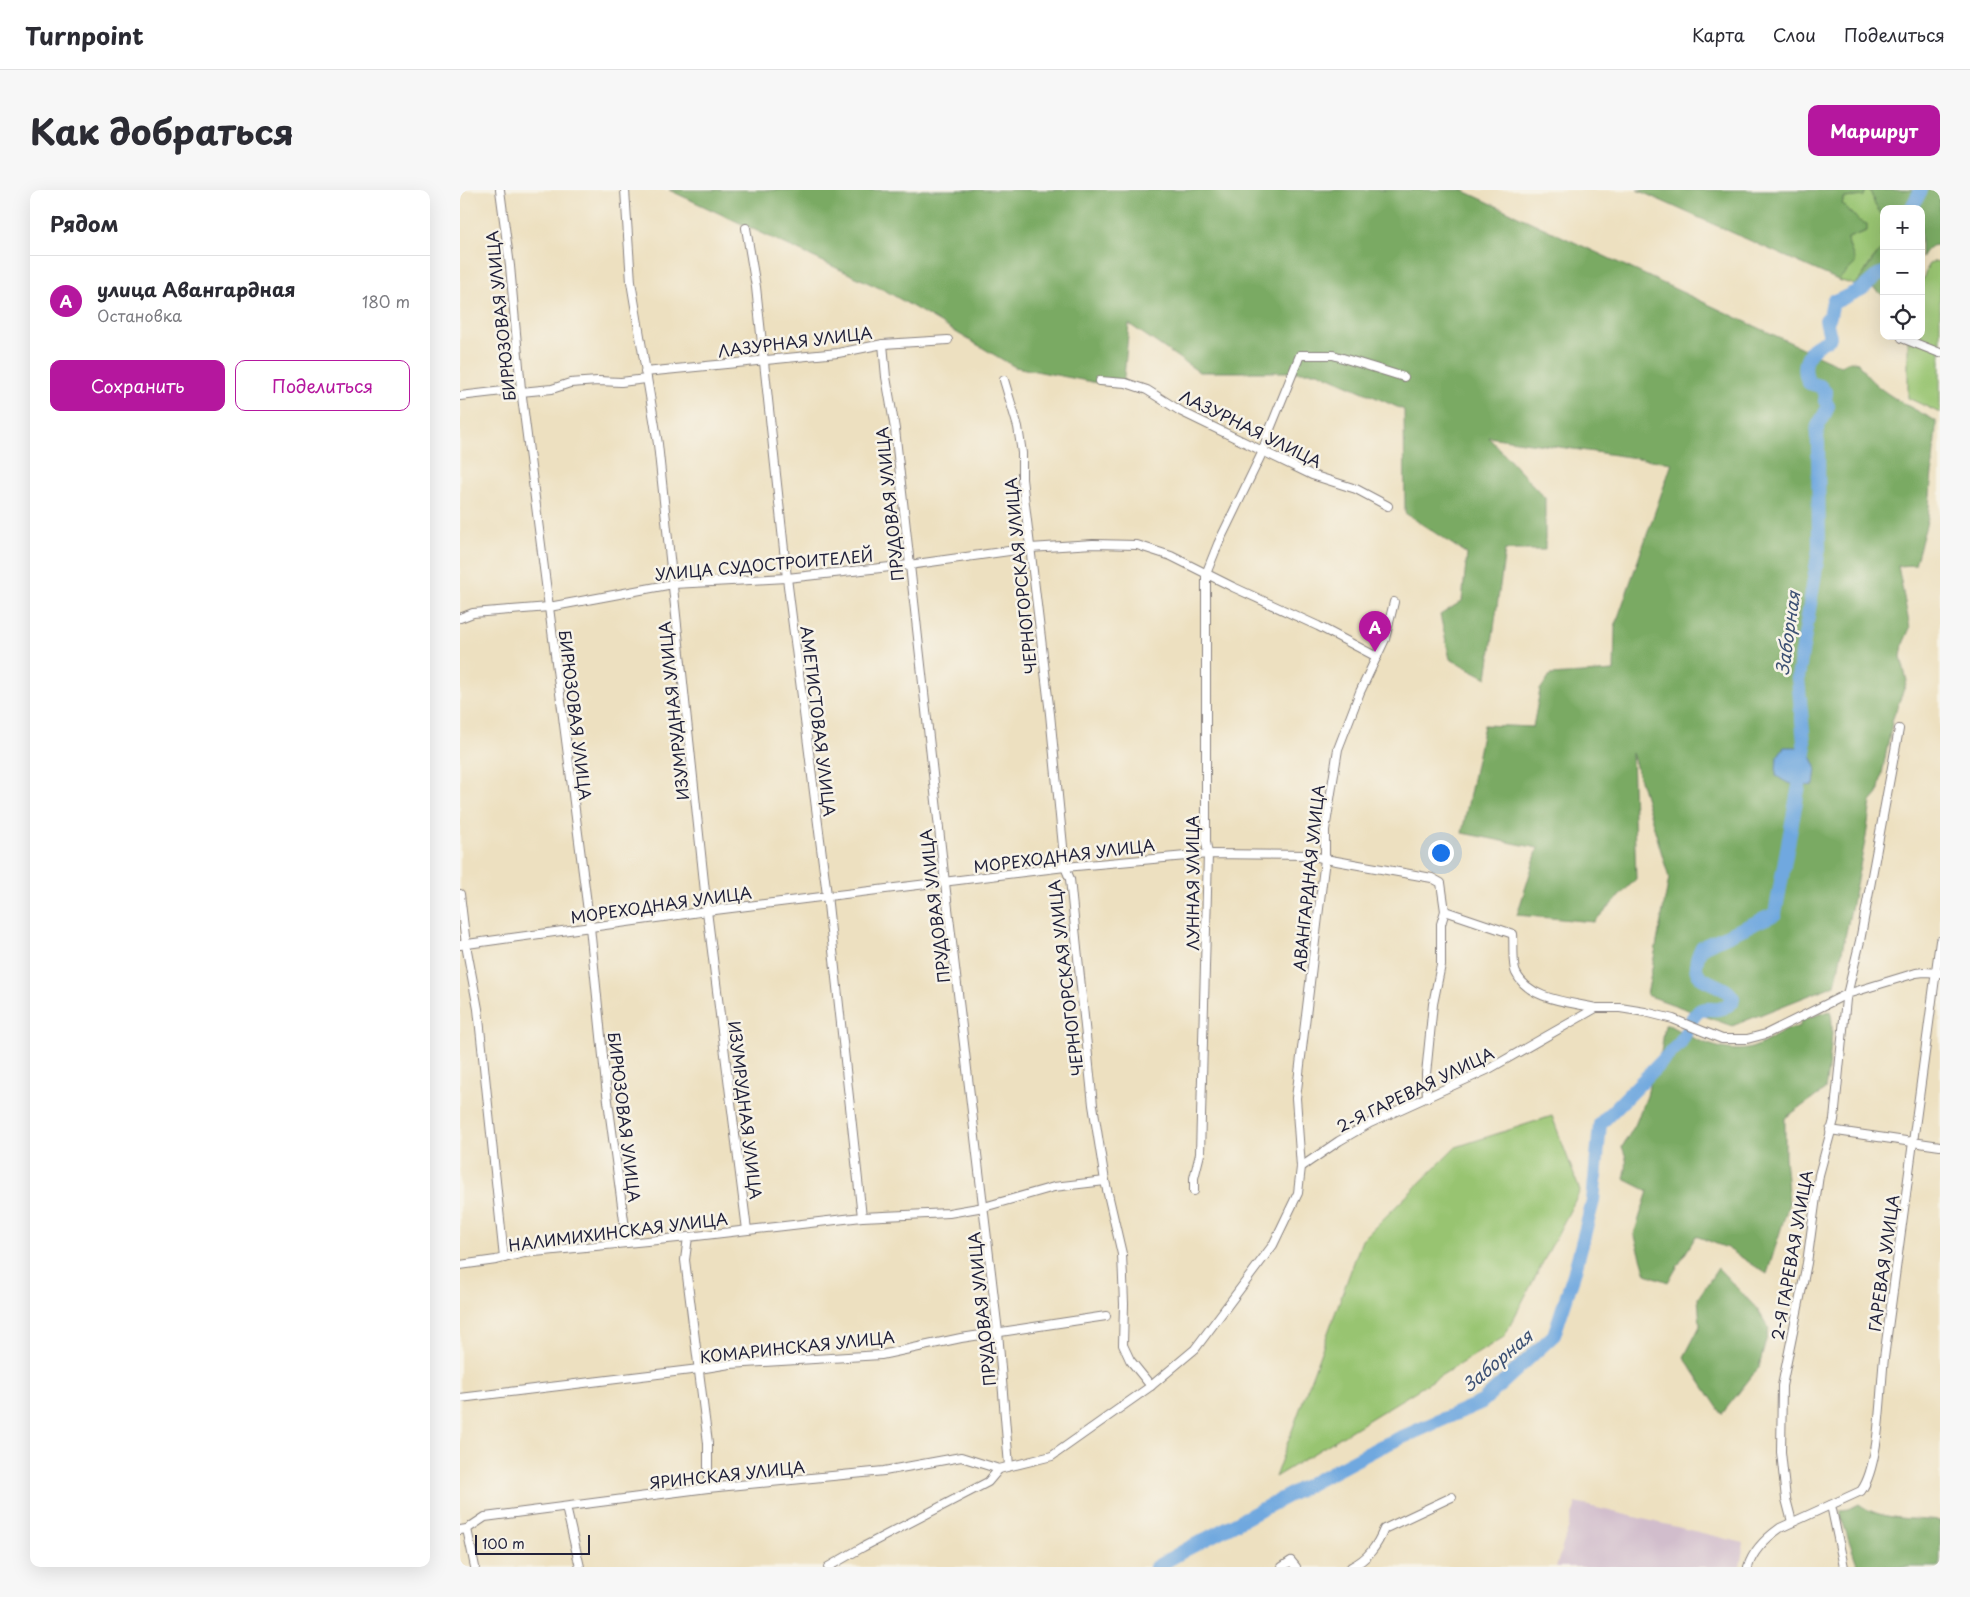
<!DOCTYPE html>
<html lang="ru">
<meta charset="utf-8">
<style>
:root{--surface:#fff;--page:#f7f7f7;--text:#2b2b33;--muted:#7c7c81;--line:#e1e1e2;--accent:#b5179e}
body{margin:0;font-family:"Playpen Sans",sans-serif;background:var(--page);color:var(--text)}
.controls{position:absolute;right:15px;top:15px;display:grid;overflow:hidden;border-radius:10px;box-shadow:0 5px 20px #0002}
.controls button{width:45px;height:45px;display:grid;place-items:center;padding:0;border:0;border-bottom:1px solid var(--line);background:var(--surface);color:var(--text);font:25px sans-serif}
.scale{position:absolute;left:15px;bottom:12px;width:115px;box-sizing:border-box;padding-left:5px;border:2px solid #22223b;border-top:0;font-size:14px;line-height:18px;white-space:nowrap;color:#22223b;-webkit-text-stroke:4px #f7f3e8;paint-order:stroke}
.you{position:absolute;left:980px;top:662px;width:18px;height:18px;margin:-12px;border:4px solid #fff;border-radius:50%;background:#1a73e8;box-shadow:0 0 0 8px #1a73e833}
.badge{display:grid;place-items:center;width:32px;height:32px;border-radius:50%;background:var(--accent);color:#fff;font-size:16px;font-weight:700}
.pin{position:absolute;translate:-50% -41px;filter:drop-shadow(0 1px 2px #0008)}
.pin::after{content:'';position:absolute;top:26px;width:18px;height:15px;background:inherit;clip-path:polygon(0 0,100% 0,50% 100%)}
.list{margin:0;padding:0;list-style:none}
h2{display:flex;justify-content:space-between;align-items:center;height:65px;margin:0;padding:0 20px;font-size:21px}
h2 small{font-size:16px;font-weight:400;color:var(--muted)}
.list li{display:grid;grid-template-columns:32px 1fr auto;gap:15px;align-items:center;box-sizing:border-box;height:90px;padding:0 20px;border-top:1px solid var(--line)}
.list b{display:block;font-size:19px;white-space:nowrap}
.list p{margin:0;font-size:16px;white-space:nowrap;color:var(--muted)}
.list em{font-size:16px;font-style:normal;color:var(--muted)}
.actions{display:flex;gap:10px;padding:15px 20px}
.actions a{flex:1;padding:11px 0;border:1px solid var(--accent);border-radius:10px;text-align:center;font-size:18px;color:var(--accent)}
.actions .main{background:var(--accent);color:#fff}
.icon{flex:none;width:28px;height:28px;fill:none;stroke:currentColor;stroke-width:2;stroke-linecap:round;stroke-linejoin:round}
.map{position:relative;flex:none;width:1480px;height:1377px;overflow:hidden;border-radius:10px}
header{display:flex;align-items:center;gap:30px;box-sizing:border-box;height:70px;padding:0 25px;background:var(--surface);border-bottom:1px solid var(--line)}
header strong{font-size:24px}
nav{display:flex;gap:28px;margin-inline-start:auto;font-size:18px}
.intro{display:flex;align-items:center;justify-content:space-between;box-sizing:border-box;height:120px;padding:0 30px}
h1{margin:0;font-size:35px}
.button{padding:12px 22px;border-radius:10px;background:var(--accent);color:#fff;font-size:18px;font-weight:700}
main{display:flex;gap:30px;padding:0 30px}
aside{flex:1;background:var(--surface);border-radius:10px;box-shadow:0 5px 20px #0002}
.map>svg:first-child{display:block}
.industrial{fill:#d1bdcc}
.green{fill:#98c471;stroke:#5d7356}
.forest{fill:#7aaa63;stroke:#4e664f}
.water{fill:#70a8df;stroke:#49658d}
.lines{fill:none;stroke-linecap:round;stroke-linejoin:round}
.river{stroke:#70a8df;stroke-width:14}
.minor-casing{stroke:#88817e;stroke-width:10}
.minor{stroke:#fff;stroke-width:8}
.labels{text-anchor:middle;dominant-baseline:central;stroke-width:5;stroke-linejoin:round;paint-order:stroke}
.street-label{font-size:16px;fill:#22223b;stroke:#f7f3e8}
.water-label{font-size:18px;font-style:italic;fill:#3d5174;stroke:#f7f3e8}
</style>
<header>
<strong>Turnpoint</strong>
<nav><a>Карта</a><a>Слои</a><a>Поделиться</a></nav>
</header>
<div class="intro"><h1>Как добраться</h1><a class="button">Маршрут</a></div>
<main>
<aside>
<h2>Рядом<small></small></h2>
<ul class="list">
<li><span class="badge">A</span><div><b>улица Авангардная</b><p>Остановка</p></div><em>180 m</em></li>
</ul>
<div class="actions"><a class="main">Сохранить</a><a>Поделиться</a></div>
</aside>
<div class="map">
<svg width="1480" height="1377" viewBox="0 0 1480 1377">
<rect width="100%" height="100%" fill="#f7f3e8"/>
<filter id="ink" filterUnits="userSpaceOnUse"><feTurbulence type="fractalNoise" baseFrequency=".02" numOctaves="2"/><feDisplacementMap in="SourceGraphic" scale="10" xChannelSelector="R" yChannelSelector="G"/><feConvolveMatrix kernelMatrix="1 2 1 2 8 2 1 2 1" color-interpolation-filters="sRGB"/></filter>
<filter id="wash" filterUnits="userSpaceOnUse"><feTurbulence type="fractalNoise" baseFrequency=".0096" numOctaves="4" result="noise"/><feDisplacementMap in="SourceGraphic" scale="20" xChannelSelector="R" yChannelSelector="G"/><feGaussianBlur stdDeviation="1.12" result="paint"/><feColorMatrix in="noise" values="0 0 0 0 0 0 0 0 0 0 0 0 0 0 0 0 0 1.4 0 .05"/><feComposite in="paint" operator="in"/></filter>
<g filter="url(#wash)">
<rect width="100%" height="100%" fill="#ede0c0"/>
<path class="industrial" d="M1116,1313L1284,1353L1280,1377H1096Z"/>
<g class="green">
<path d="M1406,0H1410L1415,15L1422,25V60C1409,70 1406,84 1395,95L1378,90L1394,74C1394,64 1388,58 1388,48L1407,41L1392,23L1382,15L1384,8L1404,6Z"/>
<path d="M1475,71L1480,73V223L1448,208V146H1461V94L1469,74Z"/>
<path d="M1092,926L1120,1001L1044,1147L815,1287L902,1050L996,957Z"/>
</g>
<g class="forest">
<path d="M209,0H1002L1381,176C1387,172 1391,170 1398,172C1412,201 1450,216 1476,231V237L1468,328L1455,375L1438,376L1450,438L1443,454L1441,467L1447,491L1433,528L1418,604L1411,612L1406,647L1375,795L1272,836L1187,805L1209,688L1172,563L1176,689L1134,732L1057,725L1078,658L1002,643L1024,535L1073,537L1080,500L1090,485L1154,481L1155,436L1212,273L1028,247L1085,308V360H1045L1027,488L990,469L980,425L1002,411L1007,364L945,323L944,220L858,182H739L669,134L663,198L555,177L426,101Z"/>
<path d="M1177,0H1406L1404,6L1384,8L1382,14L1399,31L1407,34V41L1388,48C1388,58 1394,64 1395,74L1378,90Z"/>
<path d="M1410,0H1480V55C1469,55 1466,59 1461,68V19H1424V106L1405,92L1395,95C1406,84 1410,70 1422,60V25L1415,15Z"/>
<path d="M1370,821C1376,834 1367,884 1365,900L1325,928V967L1329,1013L1307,1084L1267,1058L1236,1046L1208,1092L1186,1084L1174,1044L1188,1001L1164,989C1167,976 1168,970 1162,957L1175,935L1187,906L1193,875L1201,862L1205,835H1209C1231,848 1268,867 1294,857C1306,853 1317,844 1329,839C1333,837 1336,838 1340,836L1341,830Z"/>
<path d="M1258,1078L1298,1120L1309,1139L1299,1177L1262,1224L1224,1167L1240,1136L1238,1108Z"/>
<path d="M1399,1314C1421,1331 1454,1328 1480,1331V1377H1398L1380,1324V1320L1389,1319Z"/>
</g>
<path class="water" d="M1324,557H1347L1356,577L1354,595C1339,597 1327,595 1316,585L1317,567Z"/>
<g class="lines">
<g class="river">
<path d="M1451,19L1461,0"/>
<path d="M1232,829C1245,808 1253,829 1272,812L1273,808C1261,787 1221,798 1242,757L1315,724L1345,563L1338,488L1359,359L1358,252C1353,233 1363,233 1368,216L1365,211L1366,203L1360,196L1349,193C1342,180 1345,166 1356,156C1361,152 1366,152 1370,147L1366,130L1370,126L1373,111H1377L1402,99L1418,85L1424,83"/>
<path d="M696,1377L727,1359L920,1257L1022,1212L1094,1145L1114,1084L1133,1011L1140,934L1220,853L1226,842"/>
</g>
</g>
</g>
<g filter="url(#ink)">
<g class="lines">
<defs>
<g id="minor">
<path d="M40,0L50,76L61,199L130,737L146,896L167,1053"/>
<path d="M165,0L171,92L198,254L247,721L287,1040"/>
<path d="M286,38L296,97L327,388L367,705L402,1027"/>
<path d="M1442,148L1480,163"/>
<path d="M423,154L426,187L435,239L485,693L538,1142L549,1276"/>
<path d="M185,182L378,163L423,154L488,150"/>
<path d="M544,190L558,237L562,263V289L590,524L605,677L610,689L633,915L645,991L662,1064L664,1114L663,1155L670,1170L691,1196"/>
<path d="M640,191L666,193L687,200L722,222L852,285L896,299L928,316"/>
<path d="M61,202L92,199L110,193L138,191L161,192L186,189"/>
<path d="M0,206L61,199"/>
<path d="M0,428L13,423L89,417L213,394L327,388L449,375L570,358L633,354L677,355L711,366L773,397L858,436L917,467"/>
<path d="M0,704L6,755L18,819L44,1068"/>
<path d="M985,721L1053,744C1054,754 1052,775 1056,783C1069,810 1110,812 1136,818"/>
<path d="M0,755L247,721L605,677L748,664L850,665L865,669L972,688L981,693L985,721"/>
<path d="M967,907L966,884L973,814L981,775V734L985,721"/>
<path d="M1370,940L1480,956"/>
<path d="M841,977L879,951L910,933L1029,879L1136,818H1160L1185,822L1213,829L1262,849H1287L1306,844L1387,804L1456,783L1464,782L1480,783"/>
<path d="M734,1001V988L740,964L748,664L746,652V384L758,354L803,261L808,244L840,165H873L944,187"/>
<path d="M228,1047L225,1070L248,1253V1298"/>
<path d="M0,1075L36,1070L64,1063L228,1047L402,1027L489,1023L524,1017L594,997L645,991"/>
<path d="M0,1208L239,1179L270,1174L421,1165L501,1148L646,1126"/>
<path d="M539,1279L592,1266L691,1196L735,1159L813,1055L838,1003L841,977L836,908L865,669V640L878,559L900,502L925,449L934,412"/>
<path d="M1371,1315L1384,1377"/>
<path d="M106,1317L120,1377"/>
<path d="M1332,1332L1326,1309L1321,1262L1322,1196L1347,1073L1359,985L1374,930L1386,809L1400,751L1439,539"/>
<path d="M7,1339L15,1377"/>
<path d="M0,1340L7,1339L25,1327L248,1298L424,1281L501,1267L539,1279"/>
<path d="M368,1377L403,1357L528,1292L539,1279"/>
<path d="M822,1377L831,1371L836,1377"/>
<path d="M891,1377C908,1369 917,1356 924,1339L992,1307"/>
<path d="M1288,1377C1293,1360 1306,1348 1320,1338L1401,1301C1420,1276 1420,1202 1424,1168C1443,1029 1462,890 1480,751"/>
</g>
</defs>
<use href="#minor" class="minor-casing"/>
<use href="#minor" class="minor"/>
</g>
</g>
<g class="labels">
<g class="street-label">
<text transform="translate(40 126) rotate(-96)">БИРЮЗОВАЯ УЛИЦА</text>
<text transform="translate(335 151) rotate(-7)">ЛАЗУРНАЯ УЛИЦА</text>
<text transform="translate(791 238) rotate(26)">ЛАЗУРНАЯ УЛИЦА</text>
<text transform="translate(429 314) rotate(-96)">ПРУДОВАЯ УЛИЦА</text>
<text transform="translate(304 374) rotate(-5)">УЛИЦА СУДОСТРОИТЕЛЕЙ</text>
<text transform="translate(560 386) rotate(-96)">ЧЕРНОГОРСКАЯ УЛИЦА</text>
<text transform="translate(213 521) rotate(-96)">ИЗУМРУДНАЯ УЛИЦА</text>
<text transform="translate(116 525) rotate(83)">БИРЮЗОВАЯ УЛИЦА</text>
<text transform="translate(359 531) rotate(83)">АМЕТИСТОВАЯ УЛИЦА</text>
<text transform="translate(604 665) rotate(-7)">МОРЕХОДНАЯ УЛИЦА</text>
<text transform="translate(848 688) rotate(-84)">АВАНГАРДНАЯ УЛИЦА</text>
<text transform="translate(732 693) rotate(-90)">ЛУННАЯ УЛИЦА</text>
<text transform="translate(201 714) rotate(-8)">МОРЕХОДНАЯ УЛИЦА</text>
<text transform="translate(474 716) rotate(-97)">ПРУДОВАЯ УЛИЦА</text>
<text transform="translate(605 788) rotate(-97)">ЧЕРНОГОРСКАЯ УЛИЦА</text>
<text transform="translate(955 899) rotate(-26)">2-Я ГАРЕВАЯ УЛИЦА</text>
<text transform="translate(286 920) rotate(83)">ИЗУМРУДНАЯ УЛИЦА</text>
<text transform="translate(165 927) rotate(83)">БИРЮЗОВАЯ УЛИЦА</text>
<text transform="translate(158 1041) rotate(-7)">НАЛИМИХИНСКАЯ УЛИЦА</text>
<text transform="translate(1331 1065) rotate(-80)">2-Я ГАРЕВАЯ УЛИЦА</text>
<text transform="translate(1423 1073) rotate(-82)">ГАРЕВАЯ УЛИЦА</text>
<text transform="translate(521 1119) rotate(-96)">ПРУДОВАЯ УЛИЦА</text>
<text transform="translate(337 1156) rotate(-6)">КОМАРИНСКАЯ УЛИЦА</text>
<text transform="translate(267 1284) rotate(-6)">ЯРИНСКАЯ УЛИЦА</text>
</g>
<g class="water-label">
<text transform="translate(1327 443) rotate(-82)">Заборная</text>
<text transform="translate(1037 1170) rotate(-40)">Заборная</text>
</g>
</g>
</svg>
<div class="controls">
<button>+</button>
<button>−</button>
<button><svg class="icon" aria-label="locate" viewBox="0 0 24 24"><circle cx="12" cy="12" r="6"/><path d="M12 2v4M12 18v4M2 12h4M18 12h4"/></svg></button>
</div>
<div class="scale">100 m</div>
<div class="you"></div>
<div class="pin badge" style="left:915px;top:462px">A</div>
</div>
</main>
